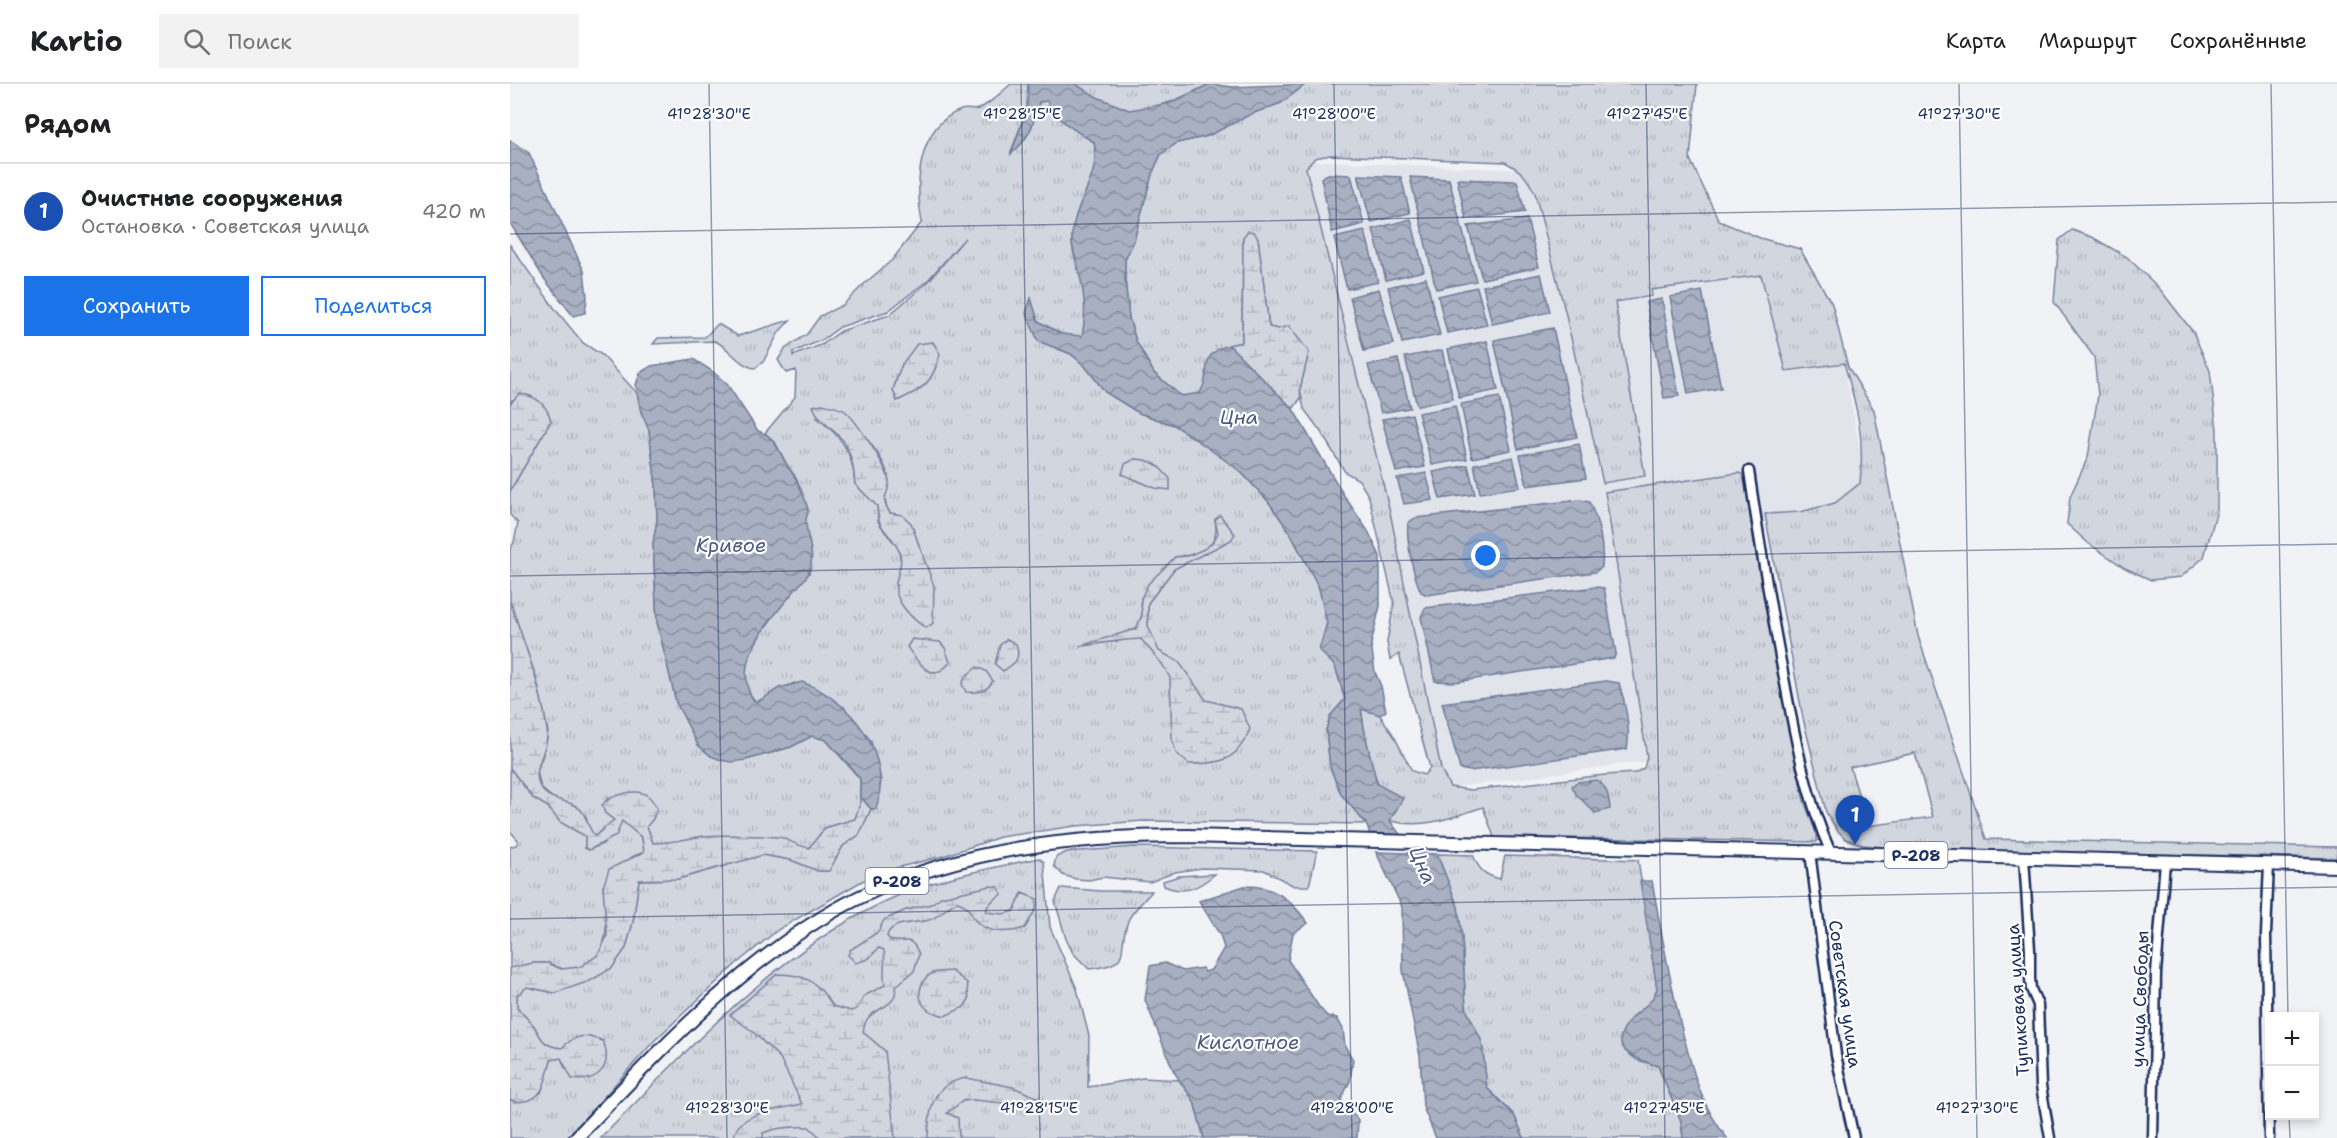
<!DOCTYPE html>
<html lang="ru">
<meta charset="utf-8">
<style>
:root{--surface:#fff;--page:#f2f2f2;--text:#202124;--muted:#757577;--line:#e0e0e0;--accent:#1a73e8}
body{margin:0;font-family:"Shantell Sans",sans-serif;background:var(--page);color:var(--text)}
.controls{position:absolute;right:18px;bottom:18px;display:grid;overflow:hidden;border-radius:0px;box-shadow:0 3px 9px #0003}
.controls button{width:54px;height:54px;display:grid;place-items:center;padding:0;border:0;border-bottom:2px solid var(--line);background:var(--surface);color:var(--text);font:30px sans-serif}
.you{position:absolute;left:976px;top:472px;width:21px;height:21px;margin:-15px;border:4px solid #fff;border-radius:50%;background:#1a73e8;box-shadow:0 0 0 9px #1a73e833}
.badge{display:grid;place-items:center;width:39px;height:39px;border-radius:50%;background:var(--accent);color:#fff;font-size:20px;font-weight:700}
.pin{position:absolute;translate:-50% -50px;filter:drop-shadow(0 2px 3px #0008)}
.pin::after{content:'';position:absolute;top:32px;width:21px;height:18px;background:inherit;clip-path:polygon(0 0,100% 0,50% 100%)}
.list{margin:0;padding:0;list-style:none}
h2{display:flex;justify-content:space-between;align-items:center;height:78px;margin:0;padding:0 24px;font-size:26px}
h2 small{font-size:20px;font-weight:400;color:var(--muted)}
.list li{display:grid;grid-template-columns:39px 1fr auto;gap:18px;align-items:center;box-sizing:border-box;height:96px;padding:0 24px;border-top:2px solid var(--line)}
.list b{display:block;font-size:22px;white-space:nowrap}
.list p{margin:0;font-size:20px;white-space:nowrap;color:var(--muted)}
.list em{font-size:20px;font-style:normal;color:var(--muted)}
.actions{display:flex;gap:12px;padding:18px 24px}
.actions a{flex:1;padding:14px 0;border:2px solid var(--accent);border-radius:0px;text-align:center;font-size:21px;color:var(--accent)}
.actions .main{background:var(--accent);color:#fff}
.icon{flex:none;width:33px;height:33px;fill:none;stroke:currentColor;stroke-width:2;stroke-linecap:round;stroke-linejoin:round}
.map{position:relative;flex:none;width:1827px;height:1054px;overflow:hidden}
header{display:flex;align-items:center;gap:36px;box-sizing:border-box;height:84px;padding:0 30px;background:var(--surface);border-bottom:2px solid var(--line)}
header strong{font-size:28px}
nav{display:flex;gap:33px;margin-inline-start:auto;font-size:21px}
.search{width:420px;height:54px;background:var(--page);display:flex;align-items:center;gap:15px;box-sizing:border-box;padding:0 21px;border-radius:0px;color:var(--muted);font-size:22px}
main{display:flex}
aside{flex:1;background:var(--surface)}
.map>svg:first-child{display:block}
.built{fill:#e1e4ea}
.grass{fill:url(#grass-tufts);stroke:#76829e;stroke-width:1.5;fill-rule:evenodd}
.wetland{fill:url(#wetland-marsh);stroke:#76829e;stroke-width:1.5}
.water{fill:url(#water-waves);stroke:#707c9a;stroke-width:1.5}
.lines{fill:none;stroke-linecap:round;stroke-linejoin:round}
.minor-casing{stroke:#1b2f5e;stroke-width:13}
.primary-casing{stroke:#1b2f5e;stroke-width:16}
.minor{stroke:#fff;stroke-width:8}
.primary{stroke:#fff;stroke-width:12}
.ticks{fill:none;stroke:#1b2f5e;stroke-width:1.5;stroke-opacity:0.45}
.labels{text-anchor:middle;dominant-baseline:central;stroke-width:4.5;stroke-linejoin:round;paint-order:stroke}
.shield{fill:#fff;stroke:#5f6d8e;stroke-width:1.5}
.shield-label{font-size:16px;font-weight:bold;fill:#1b2f5e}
.street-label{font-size:18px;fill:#1b2f5e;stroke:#fff}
.water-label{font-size:20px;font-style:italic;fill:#4c5c81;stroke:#fff}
.ticks-label{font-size:15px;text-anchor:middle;fill:#1b2f5e;stroke:#fff;stroke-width:4.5;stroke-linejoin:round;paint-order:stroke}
</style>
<header>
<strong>Kartio</strong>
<div class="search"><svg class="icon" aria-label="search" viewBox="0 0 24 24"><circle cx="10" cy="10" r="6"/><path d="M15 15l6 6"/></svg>Поиск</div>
<nav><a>Карта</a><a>Маршрут</a><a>Сохранённые</a></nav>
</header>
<main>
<aside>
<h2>Рядом<small></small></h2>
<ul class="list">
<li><span class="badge" style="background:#1a4fb4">1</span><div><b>Очистные сооружения</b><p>Остановка · Советская улица</p></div><em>420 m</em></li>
</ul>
<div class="actions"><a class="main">Сохранить</a><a>Поделиться</a></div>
</aside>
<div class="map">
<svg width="1827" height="1054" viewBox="0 0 1827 1054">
<defs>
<pattern id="grass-tufts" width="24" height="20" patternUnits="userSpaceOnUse" patternTransform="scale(1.5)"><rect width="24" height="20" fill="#d2d6df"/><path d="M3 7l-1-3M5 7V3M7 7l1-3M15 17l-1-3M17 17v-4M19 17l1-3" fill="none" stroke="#b4b8c2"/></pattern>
<pattern id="wetland-marsh" width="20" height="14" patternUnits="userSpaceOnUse" patternTransform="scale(1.5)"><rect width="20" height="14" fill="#d2d6df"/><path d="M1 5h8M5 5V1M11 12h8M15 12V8" fill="none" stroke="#b4b8c2"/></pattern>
<pattern id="water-waves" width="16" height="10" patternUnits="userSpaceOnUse" patternTransform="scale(1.5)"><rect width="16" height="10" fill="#a8b0c2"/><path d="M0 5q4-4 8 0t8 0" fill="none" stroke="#8890a1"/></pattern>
</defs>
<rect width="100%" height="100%" fill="#f1f2f5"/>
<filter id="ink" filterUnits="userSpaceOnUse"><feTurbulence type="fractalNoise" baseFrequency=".0167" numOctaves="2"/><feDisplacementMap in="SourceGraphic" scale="12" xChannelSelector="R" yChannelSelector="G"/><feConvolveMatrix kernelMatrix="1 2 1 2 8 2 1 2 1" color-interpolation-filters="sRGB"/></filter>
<g filter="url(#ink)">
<path class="built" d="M790,76L1015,86L1025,98L1056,218L1252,190L1273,277L1332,270L1356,397L1327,427L1237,441L1143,676L932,705Z"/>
<g class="grass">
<path d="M501,0H518V2L517,25L501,68C519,57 524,38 529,18L537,17L569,49L584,58C592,96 562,118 562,156C562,174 572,193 575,211C577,225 575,239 572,253L551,250L528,237L521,215L528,257L561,270L575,282L595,308L629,329L664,341L697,363L730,387L758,417L779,447L809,504L817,539L810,566L825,582L835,615L820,632L816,646L820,683L831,710L856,740L633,737L565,742L490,753L433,772L386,784L352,797L269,845L226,880L144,957L57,1054H0V1015L4,1018L31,1009L41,976L51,974L55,984L93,957C75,950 66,950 52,964C33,962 33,957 24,942C19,936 13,930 7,924V911L17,903L45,909L102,884L116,864L123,838L129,796L168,795L252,771L281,776L308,787H318L333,762L349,751L361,725L366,724L371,696L361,657L334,623L284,599L246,618C209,584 277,516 299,489L295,438L298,426L287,395L277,381L265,358L255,349L285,313L286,286L276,289L268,276L275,265L297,250L310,232L333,221L353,201L382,176L412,138C405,100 407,42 451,26C456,24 464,27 468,25C480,21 492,7 501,0ZM455,154L418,198L379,231L331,247L313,260L283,272V268L312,256L330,243L378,227L418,196ZM430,270C422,300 414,304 387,317L383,306L392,280ZM334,327C348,345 367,364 376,385C385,404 367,408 380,429C402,432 403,445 409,464L385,502L392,481L388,463L375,448L368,437L367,422L345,400C343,368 332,353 307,334ZM625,375C650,377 650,384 660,405L645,404L612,390ZM705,436L724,450L721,456L664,485L638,519V542L615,556L573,562L626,545L632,531L631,514L665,473C689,471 711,464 705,436Z"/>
<path d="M565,0H700C675,12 649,26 620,26C606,26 577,8 565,0Z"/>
<path d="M796,0H1187L1180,75L1209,137L1250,154L1290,165L1322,220L1338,283L1364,326L1408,552L1476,755L1827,763V774L1396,765L1353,761L1336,755L1327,746L1316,728L1293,634L1255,430L1290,428L1325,419L1350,399C1355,353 1347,323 1334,279L1276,287L1251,191L1141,206L1142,212L1105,218L1135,392L1093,399L1056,231L1025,109C1016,92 1012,87 995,78L820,71L805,74L796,84L880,428L931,685L940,703L961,706L1095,691L1125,689L1134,684L1137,673L1095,408L1229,389L1234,391L1245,465L1287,684L1294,717L1307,751V758L984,753L973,723C940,734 915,745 880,737C866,700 856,663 851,624L870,631L884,652L902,687L914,691L920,684L889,570L880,576L877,558L884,519L859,413L849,396L835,388L811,348L794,325L790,305L799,268L768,245L759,243L748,154L733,153L732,258L719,261L695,288L697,299L689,311L671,312L644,289L626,257L619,234L615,195V176L624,156L642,90L651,70L667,59L698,52L741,30L771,19ZM1405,669L1423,733L1358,742L1340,683Z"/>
<path d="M1562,146L1582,153L1617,173L1649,204L1683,248L1700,287L1707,346V426L1694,473L1671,493L1641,496L1615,484L1578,459L1557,440L1560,413L1578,373L1588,311L1584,273L1544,218L1549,156Z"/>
<path d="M0,161L45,225L73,259L92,271L127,309L131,328L139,346L146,402L147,436L143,460L147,538L166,618L188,661L201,672L236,676L281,663L302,652L316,656L350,695V720L345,735L315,744L299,764L283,761L272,754L194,752L162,759H143L137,742L98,714L93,721L95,729L104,736L85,752L79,747L76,732L45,716L31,704L27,687L34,668L38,648L27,596L0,517V466L4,458L8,439L0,431V407L41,337C35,323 31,316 17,311L2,316L0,320Z"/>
<path d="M280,236L269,248L253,278L245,284C230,283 219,263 205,257L143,260L148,254L195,253L208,240L228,252Z"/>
<path d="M0,684L23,714L38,723L50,738L75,752V764L79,766L93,760L112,736L132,754L134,768L122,773L93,803C98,838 104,883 55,885C48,885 43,880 37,879C25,877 12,882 0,884V763L8,760V756L0,747Z"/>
<path d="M625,763L807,767L799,802H784L754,786L692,784L665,788L640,798L593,793L579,796L566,795L553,791L544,782L546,773L557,768Z"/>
<path d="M927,770L963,771C969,786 974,791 990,795L995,772L1128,776L1147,905L1141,918L1120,935L1115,967L1127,976L1148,982L1171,1037L1173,1054H1014L1004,1031L977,1004L972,958L956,925L952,854L948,823Z"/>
<path d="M529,774L534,778L540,843L567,905L579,952L578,1003L633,994L669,996L684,1017L694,1054H91C178,966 262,871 376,817C424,794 478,785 529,774Z"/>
<path d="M705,790C688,804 676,811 654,802L653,797L669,792Z"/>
<path d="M551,804L591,807H642C636,815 620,829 618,837C606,870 624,880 579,885L563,869L556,855L545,817Z"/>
</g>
<g class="wetland">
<path d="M738,147L744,148L748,154L759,243L768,245L779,242L799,268L790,305L791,314L783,325L719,261L732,258L733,153Z"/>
<path d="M423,258L430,270C422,300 414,304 387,317L383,306L392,280L407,260Z"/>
<path d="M9,310C25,311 37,320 41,337L0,407V320Z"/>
<path d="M312,320C319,322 329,323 335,327C345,335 380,386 379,399C378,415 369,411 380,429L392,431L401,439L424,502L423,539L416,544C403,536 383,517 386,499C388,486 395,476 387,463C377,444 369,450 367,422L345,400C344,385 342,371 334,358C324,344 309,339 303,322Z"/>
<path d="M625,375C644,376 648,381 660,395V406L645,404L612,390L615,380Z"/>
<path d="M710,431L725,450L721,456L664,485L638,519V542L649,567L669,578L696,616L731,625L740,645C727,677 711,680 679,680L666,669L662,655L660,594L652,580L631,555L615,556L570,562L626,545L632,531L631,515L638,500L665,473L678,472L694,465L703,458L708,449L705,436Z"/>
<path d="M0,517C14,560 31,601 37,646C40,665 20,684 30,703C38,717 55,715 66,722C78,729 76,743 85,752L104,736L95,729L92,721C101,711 127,703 138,712C142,715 144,720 147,724L143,735L137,742L143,759C161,759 176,755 193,752C205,751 263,751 273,754C282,758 288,762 299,764L315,744L345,735L350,720V712L361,725L349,751L333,762L319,787H308L281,776L253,771L168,795L129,796L123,838L116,864L102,884L80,897L45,909L17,903L7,911V924C13,930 19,936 24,942C33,957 33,962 52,964C66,950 75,950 93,957C103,982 89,999 62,995L51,974L41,976C36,993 35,1015 14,1017C8,1018 5,1019 0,1015V884L24,879H38L51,885L70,883L88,871L97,852L93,803L99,785L134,768L132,754L112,737L106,752L79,766L75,764V752L50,738L38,723L23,714L0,684Z"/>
<path d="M402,555L430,558L435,564L440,578C422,602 408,578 397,563Z"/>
<path d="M497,555L506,560C511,575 506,579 493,587L485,580L490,561Z"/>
<path d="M467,583L476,587L483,597C476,608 468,609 456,608L452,600L456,592Z"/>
<path d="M480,802L488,803L492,810C485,815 477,819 476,828L493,830L504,827L512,809L527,815L526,825L515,844C499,849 476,851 464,835C459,827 459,822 448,818C437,821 430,833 419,836C407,840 381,836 377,852L380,856C396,861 400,849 409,870L404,887L385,903C389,922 367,923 358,934C355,937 354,944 353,948L375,967L385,1054H311L299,1043C283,1042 268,1043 253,1049V1054H224C226,1027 274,1025 292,1020L270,974L242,947L220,931L267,890C295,890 307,897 323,922L341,927L347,925L354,912L375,901C372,889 376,878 374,866L369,864L358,875L346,879L338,871L340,866L368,848L374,836L396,826L421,820L431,813Z"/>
<path d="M442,887L457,899L459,915L454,923L435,932C429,930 422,929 417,925C405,915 409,895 423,889C428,887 437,888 442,887Z"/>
<path d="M456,994L503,1003L533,1016L531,1023L464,1016L453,1017L437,1029L448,1034L449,1054H418C419,1024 422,1000 456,994Z"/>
</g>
<g class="water">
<path d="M518,0H565L587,13L619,26L661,19L700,0L722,3L796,0L771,19L741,30L698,52L667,59L651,70L642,90L624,156L615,176V195L619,234L626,257L644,289L671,312L690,309C703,288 686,271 719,261L783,325L833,410L858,447L870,472V522L861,560L865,588L871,602L876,627L870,631L851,625L855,650L867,700L893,714L880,737L901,765L865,763L856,740L831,710L820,683L816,646L820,632L835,615L825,582L809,566L817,539L809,504L779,447L758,417L730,387L697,363L664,341L629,329L595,308L575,282L561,270L528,257L516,229L521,214L528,237L551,250L572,252C577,228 574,208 568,183C566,175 562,165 562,156C562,118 592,95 584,58C570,50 541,32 537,17L529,18C524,40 519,55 501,70L517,25Z"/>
<path d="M0,56L19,69L74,187L77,213L75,229L63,232L33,193L0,139Z"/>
<path d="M818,90L841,91L854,140L822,148L811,94Z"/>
<path d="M848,91L891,93L900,129L861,138Z"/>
<path d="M900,93L939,95L966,197L926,205Z"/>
<path d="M947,95L1007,97L1015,128L956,135Z"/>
<path d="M901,135L914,187L876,196L863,145Z"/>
<path d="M1017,135L1029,183L972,195L958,142Z"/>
<path d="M855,147L868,198L837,205L824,154Z"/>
<path d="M1031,190L1040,228L982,240L973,202Z"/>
<path d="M916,194L930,251L892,259L878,203Z"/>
<path d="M967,203L977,241L937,249L928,212Z"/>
<path d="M869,205L884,260L854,267L840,213Z"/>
<path d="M1192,207L1211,304L1178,310L1160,213Z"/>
<path d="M1152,215L1169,312L1154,314L1136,218Z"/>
<path d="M1043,244L1067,353L1008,365L984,256Z"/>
<path d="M977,257L988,306L949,314L938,265Z"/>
<path d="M932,266L943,315L907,322L895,273Z"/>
<path d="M183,275L202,287L217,300L248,347C267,353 269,370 279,384C287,395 295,412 298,426C298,430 295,435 296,439C297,456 306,471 299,488C297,494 289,501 285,506C262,535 218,578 244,617L248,618L269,604L292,598C342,617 383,670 366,725H361L350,712V695L339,681L316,656L302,652L281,663L236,676L221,678L211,676L201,672L188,661L166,618L147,538L143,459L147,436L146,402L139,346L131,328L126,301L130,289L141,282Z"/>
<path d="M888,275L900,324L871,329L858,281Z"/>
<path d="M989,313L1001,366L962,374L951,320Z"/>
<path d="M945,322L957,375L922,381L908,329Z"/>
<path d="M902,330L915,383L886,388L872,335Z"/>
<path d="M1069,360L1076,394L1017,402L1010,371Z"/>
<path d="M1003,373L1010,403L970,409L964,380Z"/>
<path d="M958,381L965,410L930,415L923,388Z"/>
<path d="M916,389L923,416L894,420L887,394Z"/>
<path d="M1070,416L1079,418C1089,437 1094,462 1092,483L1085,488L930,509L917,511L911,508C903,491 896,457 898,439L905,434Z"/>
<path d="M1086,503L1094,504L1106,569L1104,574L945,598L925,597L911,533L915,524Z"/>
<path d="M1096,597L1109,599C1115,617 1121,645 1117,665L960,687L950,685L932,619Z"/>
<path d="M1087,696C1097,703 1099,712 1100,725L1085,729L1066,710L1062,702L1067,698Z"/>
<path d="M866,768L927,770L948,823L952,854L956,925L972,958L977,1004L1004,1031L1014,1054H926L913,1023L910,972L893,887L892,823Z"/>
<path d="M1130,797H1142C1151,848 1160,899 1173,950C1184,990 1190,1020 1217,1054H1173L1171,1037L1148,982C1126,975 1095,965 1120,936C1129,925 1142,921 1147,905Z"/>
<path d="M734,802C764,801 781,816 798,839L783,849L778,876L809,923L817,932L827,934L833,945L835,962L843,976L840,997L831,1016L848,1036L847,1054H694L684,1017L664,988L635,916L640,882L655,879L673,887L692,884L695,888L701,886L714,864L710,851L689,817Z"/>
</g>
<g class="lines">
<defs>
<g id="minor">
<path d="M1239,387C1249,456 1261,525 1274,594C1285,654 1296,713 1321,769"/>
<path d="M1300,768L1326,971L1344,1054"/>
<path d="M1514,774L1520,866V894L1521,905L1528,921L1531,1002L1540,1054"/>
<path d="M1759,780L1756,850L1759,1054"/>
<path d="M1643,1054L1646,889L1655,778"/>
</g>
<path id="primary" d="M66,1054C147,969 243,865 350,813C452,764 566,752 678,752L1827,782"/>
</defs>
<use href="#minor" class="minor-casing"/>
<use href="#primary" class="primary-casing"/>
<use href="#minor" class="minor"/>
<use href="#primary" class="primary"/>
</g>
</g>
<path class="ticks" d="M199,0L217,1054M511,0L530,1054M824,0L842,1054M1136,0L1155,1054M1449,0L1467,1054M1761,0L1778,932M0,150L1827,118M0,492L1827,460M0,835L1827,803M1779,1032L1780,1054"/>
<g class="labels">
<g class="shield">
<rect x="1374.5" y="758" width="63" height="26" rx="4.5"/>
<rect x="355.5" y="784" width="63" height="26" rx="4.5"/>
</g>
<g class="shield-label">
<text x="1406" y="771">Р-208</text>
<text x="387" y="797">Р-208</text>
</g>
<g class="street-label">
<text transform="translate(1335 910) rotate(82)">Советская улица</text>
<text transform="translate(1630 915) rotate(-88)">улица Свободы</text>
<text transform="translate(1508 916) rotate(-94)">Тупиковая улица</text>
</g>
<g class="water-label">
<text x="729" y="333">Цна</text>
<text x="221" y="461">Кривое</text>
<text transform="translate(913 781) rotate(67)">Цна</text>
<text x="738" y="958">Кислотное</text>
</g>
</g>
<g class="ticks-label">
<text x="199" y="35">41°28'30"E</text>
<text x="512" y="35">41°28'15"E</text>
<text x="824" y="35">41°28'00"E</text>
<text x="1137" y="35">41°27'45"E</text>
<text x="1449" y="35">41°27'30"E</text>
<text x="217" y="1029">41°28'30"E</text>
<text x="529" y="1029">41°28'15"E</text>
<text x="842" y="1029">41°28'00"E</text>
<text x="1154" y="1029">41°27'45"E</text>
<text x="1467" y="1029">41°27'30"E</text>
</g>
</svg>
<div class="controls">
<button>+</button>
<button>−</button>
</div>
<div class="you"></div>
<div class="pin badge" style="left:1345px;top:761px;background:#1a4fb4">1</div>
</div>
</main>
